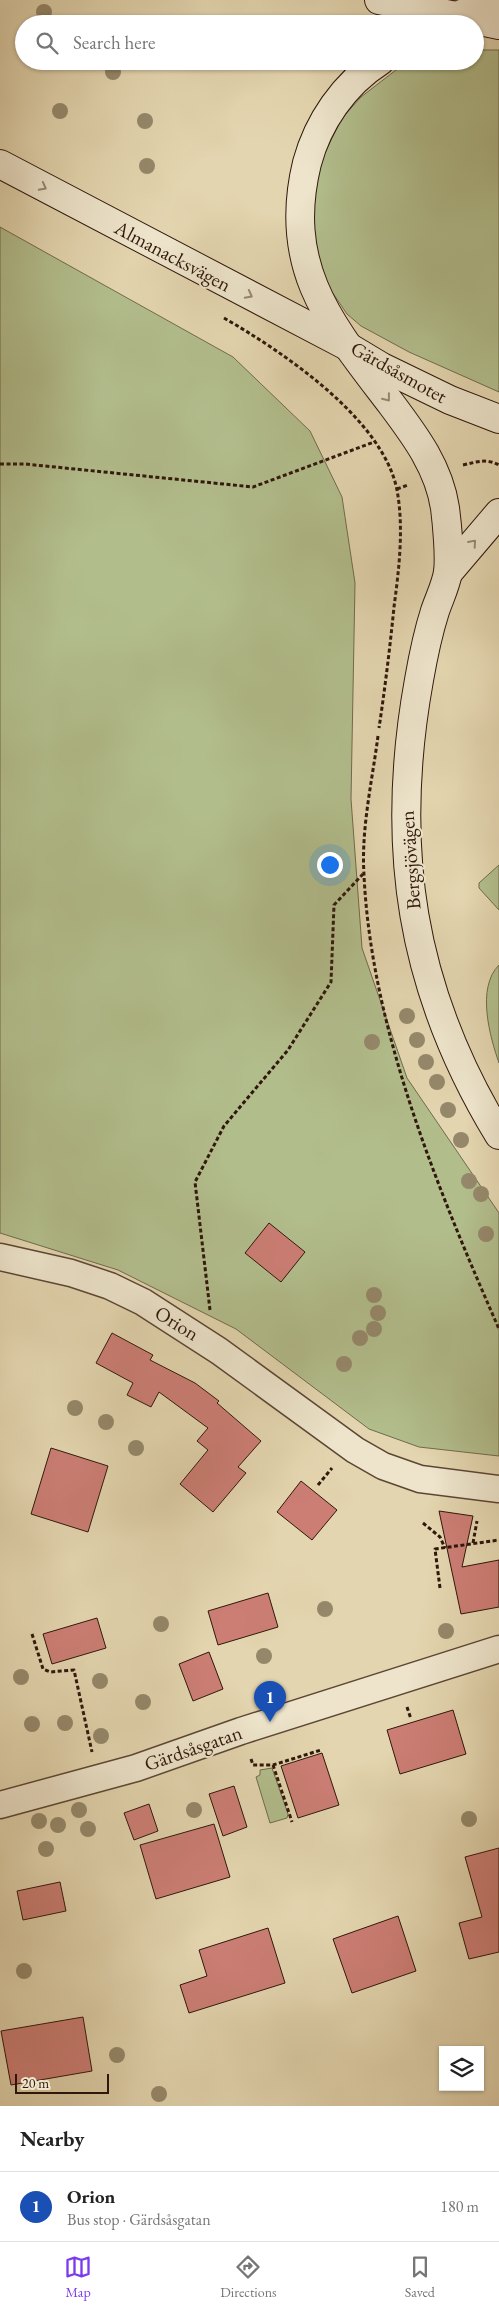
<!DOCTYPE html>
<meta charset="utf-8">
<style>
:root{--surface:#fff;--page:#f6f6f6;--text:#222;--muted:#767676;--line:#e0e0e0;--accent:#7c3aed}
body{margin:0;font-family:"EB Garamond",serif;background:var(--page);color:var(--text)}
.controls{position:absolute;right:15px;bottom:15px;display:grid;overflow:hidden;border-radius:0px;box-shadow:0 1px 4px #0004}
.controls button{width:45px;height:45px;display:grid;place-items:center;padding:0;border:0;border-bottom:1px solid var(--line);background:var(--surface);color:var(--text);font:25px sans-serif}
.scale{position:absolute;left:15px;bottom:12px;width:94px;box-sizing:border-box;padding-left:5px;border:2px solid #2f170b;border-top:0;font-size:14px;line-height:18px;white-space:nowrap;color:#2f170b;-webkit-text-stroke:4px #ede4cb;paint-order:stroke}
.you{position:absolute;left:329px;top:864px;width:18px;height:18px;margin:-12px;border:4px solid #fff;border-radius:50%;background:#1a73e8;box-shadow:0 0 0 8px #1a73e833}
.badge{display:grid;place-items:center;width:32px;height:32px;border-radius:50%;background:var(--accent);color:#fff;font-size:16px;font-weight:700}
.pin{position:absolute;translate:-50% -41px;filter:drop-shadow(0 1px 2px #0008)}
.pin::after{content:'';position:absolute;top:26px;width:18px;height:15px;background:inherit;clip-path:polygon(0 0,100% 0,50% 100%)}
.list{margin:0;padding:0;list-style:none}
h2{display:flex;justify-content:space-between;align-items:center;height:65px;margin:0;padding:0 20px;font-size:21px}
h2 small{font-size:16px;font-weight:400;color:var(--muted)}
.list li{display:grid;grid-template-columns:32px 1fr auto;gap:15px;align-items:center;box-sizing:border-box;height:70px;padding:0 20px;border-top:1px solid var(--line)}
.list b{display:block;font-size:19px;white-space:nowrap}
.list p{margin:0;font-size:16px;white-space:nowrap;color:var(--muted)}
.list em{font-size:16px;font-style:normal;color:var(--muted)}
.icon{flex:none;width:28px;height:28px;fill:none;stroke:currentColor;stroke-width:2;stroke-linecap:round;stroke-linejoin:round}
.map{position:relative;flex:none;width:499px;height:2106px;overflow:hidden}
.search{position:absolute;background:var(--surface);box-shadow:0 1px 4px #0004;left:15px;right:15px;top:15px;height:55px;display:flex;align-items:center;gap:12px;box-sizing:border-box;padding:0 18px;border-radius:28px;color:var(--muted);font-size:19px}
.sheet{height:135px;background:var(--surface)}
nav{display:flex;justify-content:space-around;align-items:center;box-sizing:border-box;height:70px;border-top:1px solid var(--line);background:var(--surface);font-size:14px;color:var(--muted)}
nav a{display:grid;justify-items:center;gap:2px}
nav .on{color:var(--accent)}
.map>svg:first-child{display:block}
.green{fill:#b2bd8c;stroke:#706a4c}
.building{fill:#cc7e75;stroke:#2f170b}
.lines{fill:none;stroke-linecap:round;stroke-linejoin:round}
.street-casing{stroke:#5c4634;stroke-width:29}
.secondary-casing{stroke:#2f170b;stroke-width:30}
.path{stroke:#2f170b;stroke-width:3;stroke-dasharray:4 2.5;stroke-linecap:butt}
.street{stroke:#ede4cb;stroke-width:26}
.secondary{stroke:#ede4cb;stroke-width:28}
.tree{fill:#95886a}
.oneway{stroke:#988875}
.labels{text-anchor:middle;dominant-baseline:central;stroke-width:4;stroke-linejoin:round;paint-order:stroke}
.street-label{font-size:20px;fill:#2f170b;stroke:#ede4cb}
</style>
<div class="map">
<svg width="499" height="2106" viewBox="0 0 499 2106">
<rect width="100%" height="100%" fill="#e3d5af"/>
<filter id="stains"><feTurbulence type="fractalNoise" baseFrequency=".004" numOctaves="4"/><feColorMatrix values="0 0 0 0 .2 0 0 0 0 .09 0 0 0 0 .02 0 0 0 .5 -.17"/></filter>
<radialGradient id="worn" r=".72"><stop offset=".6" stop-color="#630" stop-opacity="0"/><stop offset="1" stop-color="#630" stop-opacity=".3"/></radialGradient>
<g class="green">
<path d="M475,50H499V392L409,352L361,326L347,314L328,286L317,255L312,223L316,170L342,118L361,97L396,70L419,61H475Z"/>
<path d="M0,227L233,357L310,431L342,497L355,583L351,799L362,948L407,1078L499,1213V1456L419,1447L369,1429L236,1329L118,1270L0,1233Z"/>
<path d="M499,865V910L479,888V883Z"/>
<path d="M499,965V1063C490,1037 476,988 499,965Z"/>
<path d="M272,1768L288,1814L287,1818L270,1823L256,1777L260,1775V1770Z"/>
</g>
<g class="building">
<path d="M269,1223L305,1252L281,1282L245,1253Z"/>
<path d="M112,1333L153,1355L150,1360L195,1383L219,1401L217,1403L261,1441L238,1467L246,1473L213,1512L180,1484L208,1450L197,1441L208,1428L159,1392L151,1407L127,1395L133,1383L96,1363Z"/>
<path d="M51,1448L108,1466L88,1532L31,1514Z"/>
<path d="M301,1481L337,1510L312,1540L277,1512Z"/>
<path d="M439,1511L473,1516L462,1567L499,1560V1607L461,1614Z"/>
<path d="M268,1593L278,1627L218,1645L208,1611Z"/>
<path d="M97,1618L106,1648L52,1664L43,1634Z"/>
<path d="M209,1652L223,1689L193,1701L179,1664Z"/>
<path d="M453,1710L466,1754L400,1774L387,1730Z"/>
<path d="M322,1753L339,1805L298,1818L281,1766Z"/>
<path d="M234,1786L247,1827L223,1836L209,1794Z"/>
<path d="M149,1804L158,1831L134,1840L124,1813Z"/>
<path d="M214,1824L230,1877L156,1899L140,1845Z"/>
<path d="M499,1848V1952L469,1959L459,1923L482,1917L465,1857Z"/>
<path d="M60,1882L66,1911L23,1920L17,1891Z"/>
<path d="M398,1916L416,1971L352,1993L333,1939Z"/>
<path d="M268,1928L285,1983L189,2013L180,1985L207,1976L199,1950Z"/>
<path d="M83,2017L92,2071L11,2085L1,2031Z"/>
</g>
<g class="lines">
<defs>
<g id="street">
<path d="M454,16L494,0"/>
<path d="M0,1257L71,1273L110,1286L143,1302L219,1351L355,1450L383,1466L420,1479L499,1489"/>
<path d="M0,1805L136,1768L241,1731L499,1649"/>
</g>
<g id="secondary">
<path d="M379,0L499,25"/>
<path d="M380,61C344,84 318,122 307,163C281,269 332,326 392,405C416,437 439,468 445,508C447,524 450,557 448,572C446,585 439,599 435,611C428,633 423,657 419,680C389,846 410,989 499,1135"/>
<path d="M0,164L347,346L382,367L450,400L499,419"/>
<path d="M448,573L499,513"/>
</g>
</defs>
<use href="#street" class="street-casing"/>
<use href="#secondary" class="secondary-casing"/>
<g class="path">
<path d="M224,318C283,352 383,419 397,490C404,528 399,569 394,607C390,647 385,688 379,728"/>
<path d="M0,464H25L253,487L374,442"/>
<path d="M463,465C477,462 486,458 499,465"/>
<path d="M397,489L408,485"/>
<path d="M378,736C372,782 361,829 364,875C371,1028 438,1190 499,1329"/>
<path d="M210,1310L195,1182L224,1126L288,1050L331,982L334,905L363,874"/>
<path d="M318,1485L332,1468"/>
<path d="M423,1523L440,1537L445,1548"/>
<path d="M473,1543L477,1521"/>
<path d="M440,1588L435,1549L499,1540"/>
<path d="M32,1634L43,1669L50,1672L74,1670L92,1752"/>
<path d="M407,1707L411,1719"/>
<path d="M251,1759L253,1765H273L321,1750"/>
<path d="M273,1765L292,1822"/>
</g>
<use href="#street" class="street"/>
<use href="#secondary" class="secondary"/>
</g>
<g class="tree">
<circle cx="44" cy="12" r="8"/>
<circle cx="113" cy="72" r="8"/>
<circle cx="60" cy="111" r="8"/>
<circle cx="145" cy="121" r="8"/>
<circle cx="147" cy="166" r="8"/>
<circle cx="407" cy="1016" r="8"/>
<circle cx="417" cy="1040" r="8"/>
<circle cx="372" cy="1042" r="8"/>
<circle cx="426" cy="1062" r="8"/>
<circle cx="437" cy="1082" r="8"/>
<circle cx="448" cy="1110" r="8"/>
<circle cx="461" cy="1140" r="8"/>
<circle cx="469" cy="1181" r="8"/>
<circle cx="481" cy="1194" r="8"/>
<circle cx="486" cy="1234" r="8"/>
<circle cx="374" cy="1295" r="8"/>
<circle cx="378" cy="1313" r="8"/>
<circle cx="374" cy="1329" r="8"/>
<circle cx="360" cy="1338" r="8"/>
<circle cx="344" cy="1364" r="8"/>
<circle cx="75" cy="1408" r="8"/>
<circle cx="106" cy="1422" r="8"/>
<circle cx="136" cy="1448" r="8"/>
<circle cx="325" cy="1609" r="8"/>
<circle cx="161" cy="1624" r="8"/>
<circle cx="446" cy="1631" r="8"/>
<circle cx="264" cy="1656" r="8"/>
<circle cx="21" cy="1677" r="8"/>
<circle cx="100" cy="1681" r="8"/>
<circle cx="143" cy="1702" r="8"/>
<circle cx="65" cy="1723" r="8"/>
<circle cx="32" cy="1724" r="8"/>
<circle cx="101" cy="1736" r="8"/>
<circle cx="79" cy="1810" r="8"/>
<circle cx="194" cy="1810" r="8"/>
<circle cx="469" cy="1819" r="8"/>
<circle cx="39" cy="1821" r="8"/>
<circle cx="58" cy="1825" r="8"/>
<circle cx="88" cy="1829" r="8"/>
<circle cx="46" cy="1849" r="8"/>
<circle cx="24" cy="1971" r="8"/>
<circle cx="117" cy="2055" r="8"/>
<circle cx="159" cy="2094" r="8"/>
</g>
<defs><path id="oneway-chevron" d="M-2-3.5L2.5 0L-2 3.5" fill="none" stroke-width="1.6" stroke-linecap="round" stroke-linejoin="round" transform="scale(1.25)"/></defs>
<g class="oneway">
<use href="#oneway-chevron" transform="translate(43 187) rotate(28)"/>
<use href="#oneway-chevron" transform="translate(249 295) rotate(28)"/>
<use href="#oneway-chevron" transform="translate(387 398) rotate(52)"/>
<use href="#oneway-chevron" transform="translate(473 543) rotate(-49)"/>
</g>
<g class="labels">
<g class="street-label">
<text transform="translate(173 256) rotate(28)">Almanacksvägen</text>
<text transform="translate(399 372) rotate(29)">Gärdsåsmotet</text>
<text transform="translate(410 860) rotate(-94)">Bergsjövägen</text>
<text transform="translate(177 1323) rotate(32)">Orion</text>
<text transform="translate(193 1748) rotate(-19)">Gärdsåsgatan</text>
</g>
</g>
<rect width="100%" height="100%" filter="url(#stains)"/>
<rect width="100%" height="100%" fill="url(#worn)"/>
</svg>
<div class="controls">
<button><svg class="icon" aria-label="layers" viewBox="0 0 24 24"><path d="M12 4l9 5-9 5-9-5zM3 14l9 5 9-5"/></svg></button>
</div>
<div class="scale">20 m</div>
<div class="you"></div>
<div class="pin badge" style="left:270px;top:1722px;background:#1a4fb4">1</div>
<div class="search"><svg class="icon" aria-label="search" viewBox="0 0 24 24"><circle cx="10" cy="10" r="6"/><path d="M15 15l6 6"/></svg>Search here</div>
</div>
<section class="sheet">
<h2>Nearby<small></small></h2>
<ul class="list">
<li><span class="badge" style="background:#1a4fb4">1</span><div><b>Orion</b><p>Bus stop · Gärdsåsgatan</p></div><em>180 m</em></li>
</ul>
</section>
<nav>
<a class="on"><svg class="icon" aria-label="map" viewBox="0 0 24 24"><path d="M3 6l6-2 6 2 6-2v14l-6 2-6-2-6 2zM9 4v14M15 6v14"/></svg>Map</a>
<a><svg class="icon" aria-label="directions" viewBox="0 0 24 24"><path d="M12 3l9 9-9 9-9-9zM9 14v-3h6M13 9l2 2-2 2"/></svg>Directions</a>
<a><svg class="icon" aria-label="saved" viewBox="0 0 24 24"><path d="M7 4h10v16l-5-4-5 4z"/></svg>Saved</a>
</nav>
